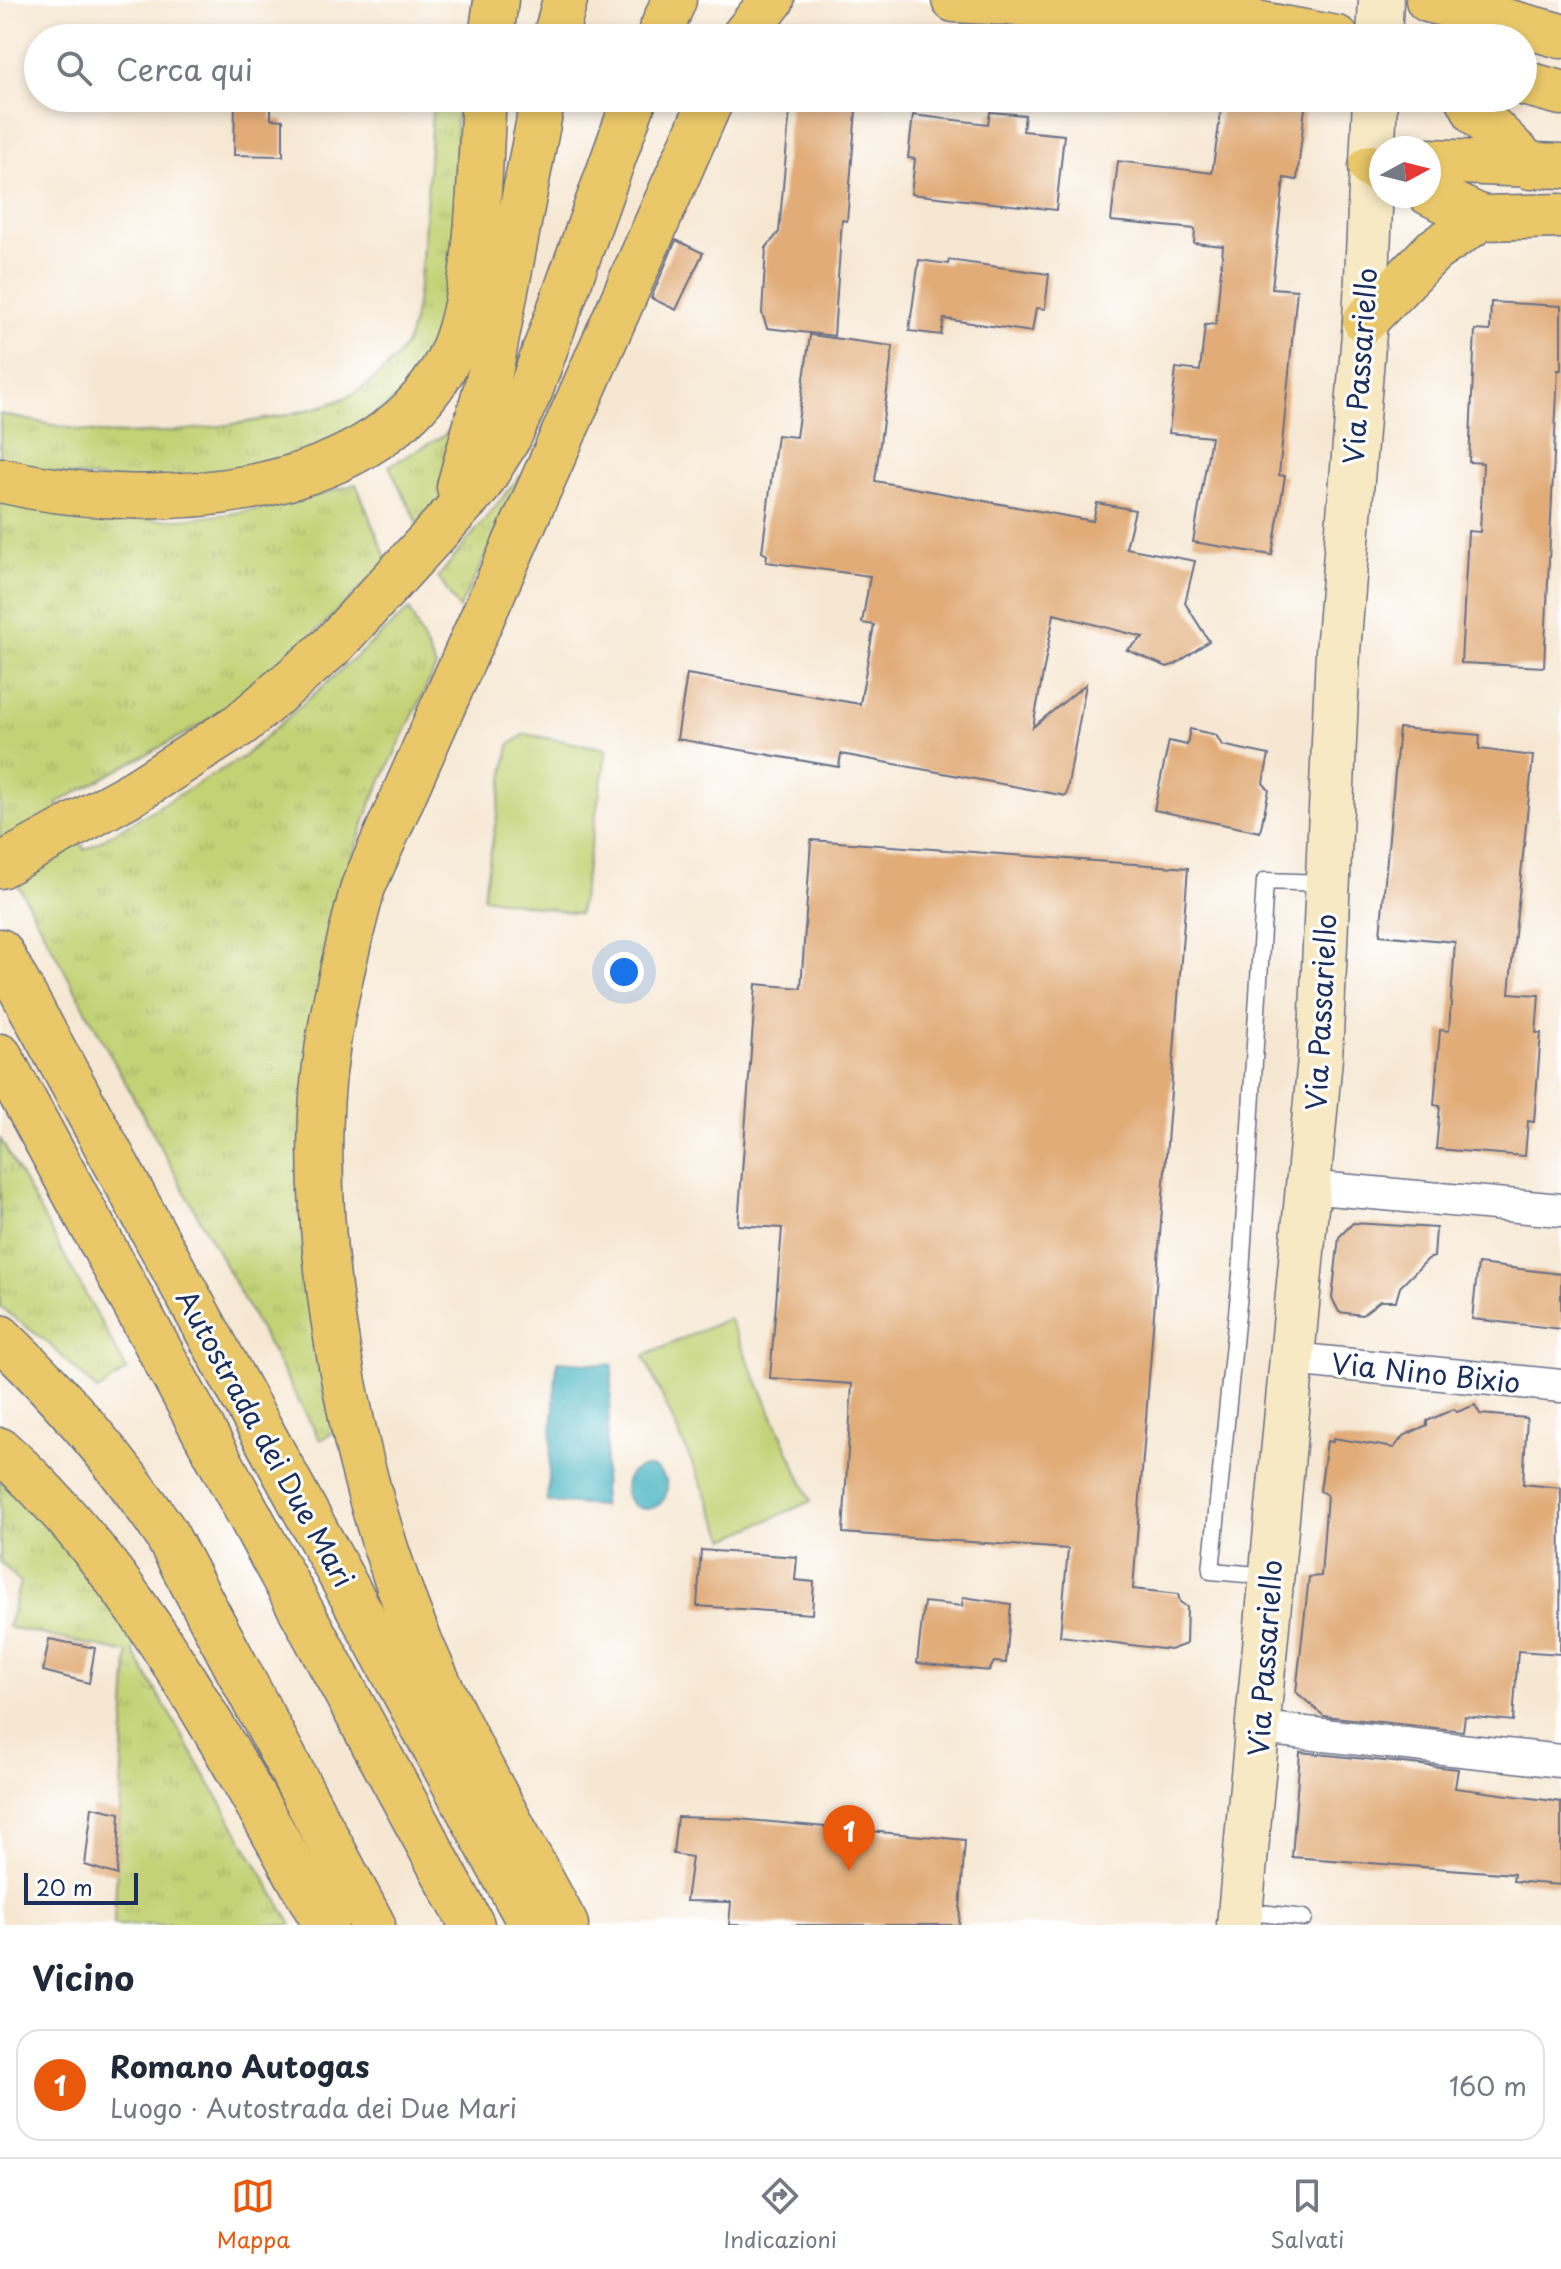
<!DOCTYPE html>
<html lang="it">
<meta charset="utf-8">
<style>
:root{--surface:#fff;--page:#f6f6f7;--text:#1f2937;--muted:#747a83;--line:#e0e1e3;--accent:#ea580c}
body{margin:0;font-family:"Playpen Sans",sans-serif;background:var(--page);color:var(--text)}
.compass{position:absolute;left:1369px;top:136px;width:72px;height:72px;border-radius:50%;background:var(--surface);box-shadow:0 4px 12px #0003;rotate:83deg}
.scale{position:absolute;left:24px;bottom:20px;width:114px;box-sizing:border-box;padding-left:8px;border:4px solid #1b2f5e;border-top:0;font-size:22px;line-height:28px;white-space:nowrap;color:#1b2f5e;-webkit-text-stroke:6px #fff;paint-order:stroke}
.you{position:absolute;left:624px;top:972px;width:28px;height:28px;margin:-20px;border:6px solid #fff;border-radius:50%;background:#1a73e8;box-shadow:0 0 0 12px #1a73e833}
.badge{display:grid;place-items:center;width:52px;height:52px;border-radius:50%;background:var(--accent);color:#fff;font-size:26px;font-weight:700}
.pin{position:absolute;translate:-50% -66px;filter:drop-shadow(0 2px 4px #0008)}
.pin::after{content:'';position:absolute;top:42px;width:28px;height:24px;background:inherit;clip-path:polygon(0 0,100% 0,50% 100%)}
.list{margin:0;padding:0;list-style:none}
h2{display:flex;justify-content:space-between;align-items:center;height:104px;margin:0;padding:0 32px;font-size:34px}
h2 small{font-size:26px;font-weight:400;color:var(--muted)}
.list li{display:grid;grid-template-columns:52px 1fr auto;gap:24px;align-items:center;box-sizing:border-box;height:112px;margin:0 16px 16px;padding:0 16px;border:2px solid var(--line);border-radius:24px}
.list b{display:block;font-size:30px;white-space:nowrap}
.list p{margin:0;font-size:26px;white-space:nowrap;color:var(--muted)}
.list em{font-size:26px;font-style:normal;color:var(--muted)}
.icon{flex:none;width:44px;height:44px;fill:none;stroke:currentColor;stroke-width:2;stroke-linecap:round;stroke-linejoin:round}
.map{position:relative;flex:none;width:1561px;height:1925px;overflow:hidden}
.search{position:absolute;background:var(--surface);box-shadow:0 4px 12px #0003;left:24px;right:24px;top:24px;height:88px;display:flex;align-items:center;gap:20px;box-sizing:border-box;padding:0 28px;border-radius:44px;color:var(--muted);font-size:30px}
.sheet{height:232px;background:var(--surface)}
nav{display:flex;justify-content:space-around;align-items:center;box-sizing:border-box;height:112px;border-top:2px solid var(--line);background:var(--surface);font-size:22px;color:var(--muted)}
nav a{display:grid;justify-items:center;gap:4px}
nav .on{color:var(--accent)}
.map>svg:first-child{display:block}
.grass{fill:url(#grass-tufts);stroke:#6f8069;stroke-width:2}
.park{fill:#c3d274;stroke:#6f8069;stroke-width:2}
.water{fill:#43b2bf;stroke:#2f708e;stroke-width:2}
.building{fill:#e1ac78}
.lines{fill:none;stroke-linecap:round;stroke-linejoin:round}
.lane-casing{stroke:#686f87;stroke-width:19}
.street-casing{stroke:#686f87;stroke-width:35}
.secondary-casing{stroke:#686f87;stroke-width:47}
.highway-casing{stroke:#686f87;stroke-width:47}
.lane{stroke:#fff;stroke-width:16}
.street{stroke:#fff;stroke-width:32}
.secondary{stroke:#f7e9c3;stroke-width:44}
.highway{stroke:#eac769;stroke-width:44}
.labels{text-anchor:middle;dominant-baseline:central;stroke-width:6;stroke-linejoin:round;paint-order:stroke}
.street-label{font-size:28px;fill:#1b2f5e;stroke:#fff}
</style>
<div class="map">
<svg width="1561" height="1925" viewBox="0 0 1561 1925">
<defs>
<pattern id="grass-tufts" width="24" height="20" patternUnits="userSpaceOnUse" patternTransform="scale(2)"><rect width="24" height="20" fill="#c3d274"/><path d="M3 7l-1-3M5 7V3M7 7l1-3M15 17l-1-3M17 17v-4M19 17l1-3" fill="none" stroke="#a7b567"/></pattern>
</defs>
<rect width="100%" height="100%" fill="#fff"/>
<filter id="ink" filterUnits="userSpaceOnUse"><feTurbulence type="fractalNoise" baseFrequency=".0125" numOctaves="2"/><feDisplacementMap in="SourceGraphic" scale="16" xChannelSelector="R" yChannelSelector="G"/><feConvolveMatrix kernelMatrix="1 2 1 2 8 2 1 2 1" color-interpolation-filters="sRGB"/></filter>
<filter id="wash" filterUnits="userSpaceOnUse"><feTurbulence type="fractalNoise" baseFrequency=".006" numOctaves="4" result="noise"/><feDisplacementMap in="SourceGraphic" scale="32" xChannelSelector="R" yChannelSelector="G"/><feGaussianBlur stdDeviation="1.8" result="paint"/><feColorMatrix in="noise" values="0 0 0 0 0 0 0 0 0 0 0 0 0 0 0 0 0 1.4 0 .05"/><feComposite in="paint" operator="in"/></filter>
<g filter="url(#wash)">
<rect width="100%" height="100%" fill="#f6e7d2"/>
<g class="grass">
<path d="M433,98H456L457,249L429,373L323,453L167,487L0,466V414C34,421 67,429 101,433C154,438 300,419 347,397C367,388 393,364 405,345C424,317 429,142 433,98Z"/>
<path d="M468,414L447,490L419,526L389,466L443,436Z"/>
<path d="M520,476L524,483L459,609L438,577Z"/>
<path d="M356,484L388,562L258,688L201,725L57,803L85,850L243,757L409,610L436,667L372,801L347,872L335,1427L330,1435L320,1440L0,852V496C28,502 56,510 84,515C177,528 268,512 356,484Z"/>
<path d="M0,1138L127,1370L98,1391L48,1343L0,1307Z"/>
<path d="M0,1477C54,1526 98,1584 136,1646L133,1651L292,1925H114L128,1653L8,1627L20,1582L0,1562Z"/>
</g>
<g class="park">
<path d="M525,734L607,749L579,914L483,897L509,745Z"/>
<path d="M729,1318L811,1501L726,1539L644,1356Z"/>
</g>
<g class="water">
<path d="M557,1361L613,1365L602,1506L547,1502Z"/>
<circle cx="646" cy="1488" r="21"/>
</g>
<g id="blocks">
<g class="building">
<path d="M235,98H271V119L283,120V156L234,155Z"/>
<path d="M791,98H857L847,221L842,220L834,336L767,328L762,313L766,248L779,232Z"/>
<path d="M1223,98H1306L1297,180L1284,178L1272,288L1297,290L1279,475L1285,476L1272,555L1193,542L1211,437L1169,433L1176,368L1200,371L1205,325L1216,324L1223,246L1194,243L1195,229L1111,221L1118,161L1212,173Z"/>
<path d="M990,112L1025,115L1023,131L1064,135L1056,210L911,194L915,159L908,158L913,115L988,124Z"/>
<path d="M676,240L703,253L676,310L651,298Z"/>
<path d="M919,260L948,264L949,260L1049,274L1045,309L1036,308L1032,332L944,319L941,335L909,331Z"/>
<path d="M1491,302L1561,306V370H1558L1544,667L1461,663L1468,531L1480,532L1483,463L1469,462L1475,330L1490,331Z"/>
<path d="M810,335L893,346L875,481L1093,521L1097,503L1135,510L1126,548L1195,561L1185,603L1209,641L1176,664L1167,667L1127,650L1143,637L1054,614L1033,727L1086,684L1066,796L841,754L839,767L677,739L687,674L860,704L874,625L862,623L870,576L766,562L767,555L762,552L777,435L796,437Z"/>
<path d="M1399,728L1480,735L1479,749L1533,756L1509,993L1539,995L1536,1033H1541L1534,1122L1528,1121L1525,1156L1436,1149L1440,1106L1434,1105L1440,1030L1449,1031L1455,942L1380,935Z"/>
<path d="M1190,729L1216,735L1222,745L1269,755L1263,783L1269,790L1260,832L1154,810L1169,741L1187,745Z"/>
<path d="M811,840L1188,868L1133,1589L1178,1594L1180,1602L1187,1607L1186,1644L1170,1650L1060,1636L1068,1549L843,1533L852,1384L770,1378L782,1228L738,1225L756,984L801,988Z"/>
<path d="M1353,1223L1436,1228L1434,1257L1428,1259L1400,1287L1396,1301H1380L1362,1315L1339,1312L1332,1298L1339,1237Z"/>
<path d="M1478,1264L1561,1274V1329L1472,1319Z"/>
<path d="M1475,1405L1480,1414L1527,1418L1523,1484L1561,1488L1560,1654L1518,1651L1513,1721L1465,1716L1463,1731L1324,1716L1296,1692L1309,1577L1321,1576L1327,1495L1320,1491L1327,1441L1333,1442V1438L1394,1448L1403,1436L1427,1425V1421L1454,1409L1457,1412Z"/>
<path d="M701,1550L797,1557L795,1580L814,1582L812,1614L697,1606Z"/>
<path d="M963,1597L1011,1604L1006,1663L994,1662L989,1671L917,1663L924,1602L962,1606Z"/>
<path d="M49,1639L95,1648L89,1683L43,1671Z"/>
<path d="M1300,1752L1458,1769L1455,1788L1561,1802V1885L1513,1881L1514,1874L1292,1857Z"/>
<path d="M92,1807L120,1813L117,1875L85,1865Z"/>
<path d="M677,1817L739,1819L965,1840L959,1925H729L731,1902L686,1901L692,1857L673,1854Z"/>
</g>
</g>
</g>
<g filter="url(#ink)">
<use href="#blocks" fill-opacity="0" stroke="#686f87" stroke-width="2"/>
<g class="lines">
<defs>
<g id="lane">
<path d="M1270,1576L1211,1571L1241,1274L1265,881L1325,883"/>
<path d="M1242,1911L1304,1918"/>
</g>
<g id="street">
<path d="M1307,1187L1561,1210"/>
<path d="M1292,1359L1561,1386"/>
<path d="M1260,1728L1561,1761"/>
</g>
<g id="secondary">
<path d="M1379,38L1381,0"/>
<path d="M1239,1925L1320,1058L1338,651L1365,321L1375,98"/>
</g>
<g id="highway">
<path d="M954,0L1212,15L1337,38"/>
<path d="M1428,0L1561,36"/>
<path d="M491,38L496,0"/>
<path d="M555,38L565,0"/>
<path d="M658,38L674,0"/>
<path d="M742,38L772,0"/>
<path d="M1523,83L1561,93"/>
<path d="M1468,98L1476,113L1531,167"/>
<path d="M1429,161L1561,166"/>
<path d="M1371,167L1381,171"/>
<path d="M1429,193L1482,218L1561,216"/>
<path d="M1365,321L1433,251L1482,218"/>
<path d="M0,480C139,513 370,507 447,362C480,300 479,170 484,98"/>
<path d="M459,487L490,373L543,98"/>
<path d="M0,866L136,791L241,724L332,646L478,487L509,437L531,389L635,98"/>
<path d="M0,951L531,1925"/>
<path d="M0,1056L472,1925"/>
<path d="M0,1337C63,1397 116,1460 165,1532L373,1925"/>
<path d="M0,1450C141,1575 232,1764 326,1925"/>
<path d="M566,1925C515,1829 459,1734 417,1634C355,1482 314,1277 321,1113C324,1037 344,960 363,887L712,98"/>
</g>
</defs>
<use href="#lane" class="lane-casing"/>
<use href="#street" class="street-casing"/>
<use href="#secondary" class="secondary-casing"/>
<use href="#highway" class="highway-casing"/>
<use href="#lane" class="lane"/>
<use href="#street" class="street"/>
<use href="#secondary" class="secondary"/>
<use href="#highway" class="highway"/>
</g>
</g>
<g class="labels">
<g class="street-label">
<text transform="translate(1359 366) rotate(-86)">Via Passariello</text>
<text transform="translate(1320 1012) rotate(-87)">Via Passariello</text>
<text transform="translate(1426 1372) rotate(6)">Via Nino Bixio</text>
<text transform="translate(266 1438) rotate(61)">Autostrada dei Due Mari</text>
<text transform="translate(1264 1658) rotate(-86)">Via Passariello</text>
</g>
</g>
</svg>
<svg class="compass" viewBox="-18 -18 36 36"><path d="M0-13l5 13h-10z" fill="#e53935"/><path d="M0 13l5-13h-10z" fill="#747a83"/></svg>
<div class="scale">20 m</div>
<div class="you"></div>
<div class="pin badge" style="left:849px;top:1871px">1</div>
<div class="search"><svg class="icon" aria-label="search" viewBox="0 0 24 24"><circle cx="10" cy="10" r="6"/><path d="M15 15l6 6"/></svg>Cerca qui</div>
</div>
<section class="sheet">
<h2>Vicino<small></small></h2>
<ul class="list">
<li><span class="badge">1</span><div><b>Romano Autogas</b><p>Luogo · Autostrada dei Due Mari</p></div><em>160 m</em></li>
</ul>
</section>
<nav>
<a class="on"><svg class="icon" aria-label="map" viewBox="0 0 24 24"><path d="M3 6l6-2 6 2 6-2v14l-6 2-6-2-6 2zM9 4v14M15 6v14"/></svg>Mappa</a>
<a><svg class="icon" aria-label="directions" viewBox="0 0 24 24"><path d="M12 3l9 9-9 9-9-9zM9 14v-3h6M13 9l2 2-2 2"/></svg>Indicazioni</a>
<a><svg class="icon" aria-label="saved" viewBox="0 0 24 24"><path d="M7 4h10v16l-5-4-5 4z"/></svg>Salvati</a>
</nav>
